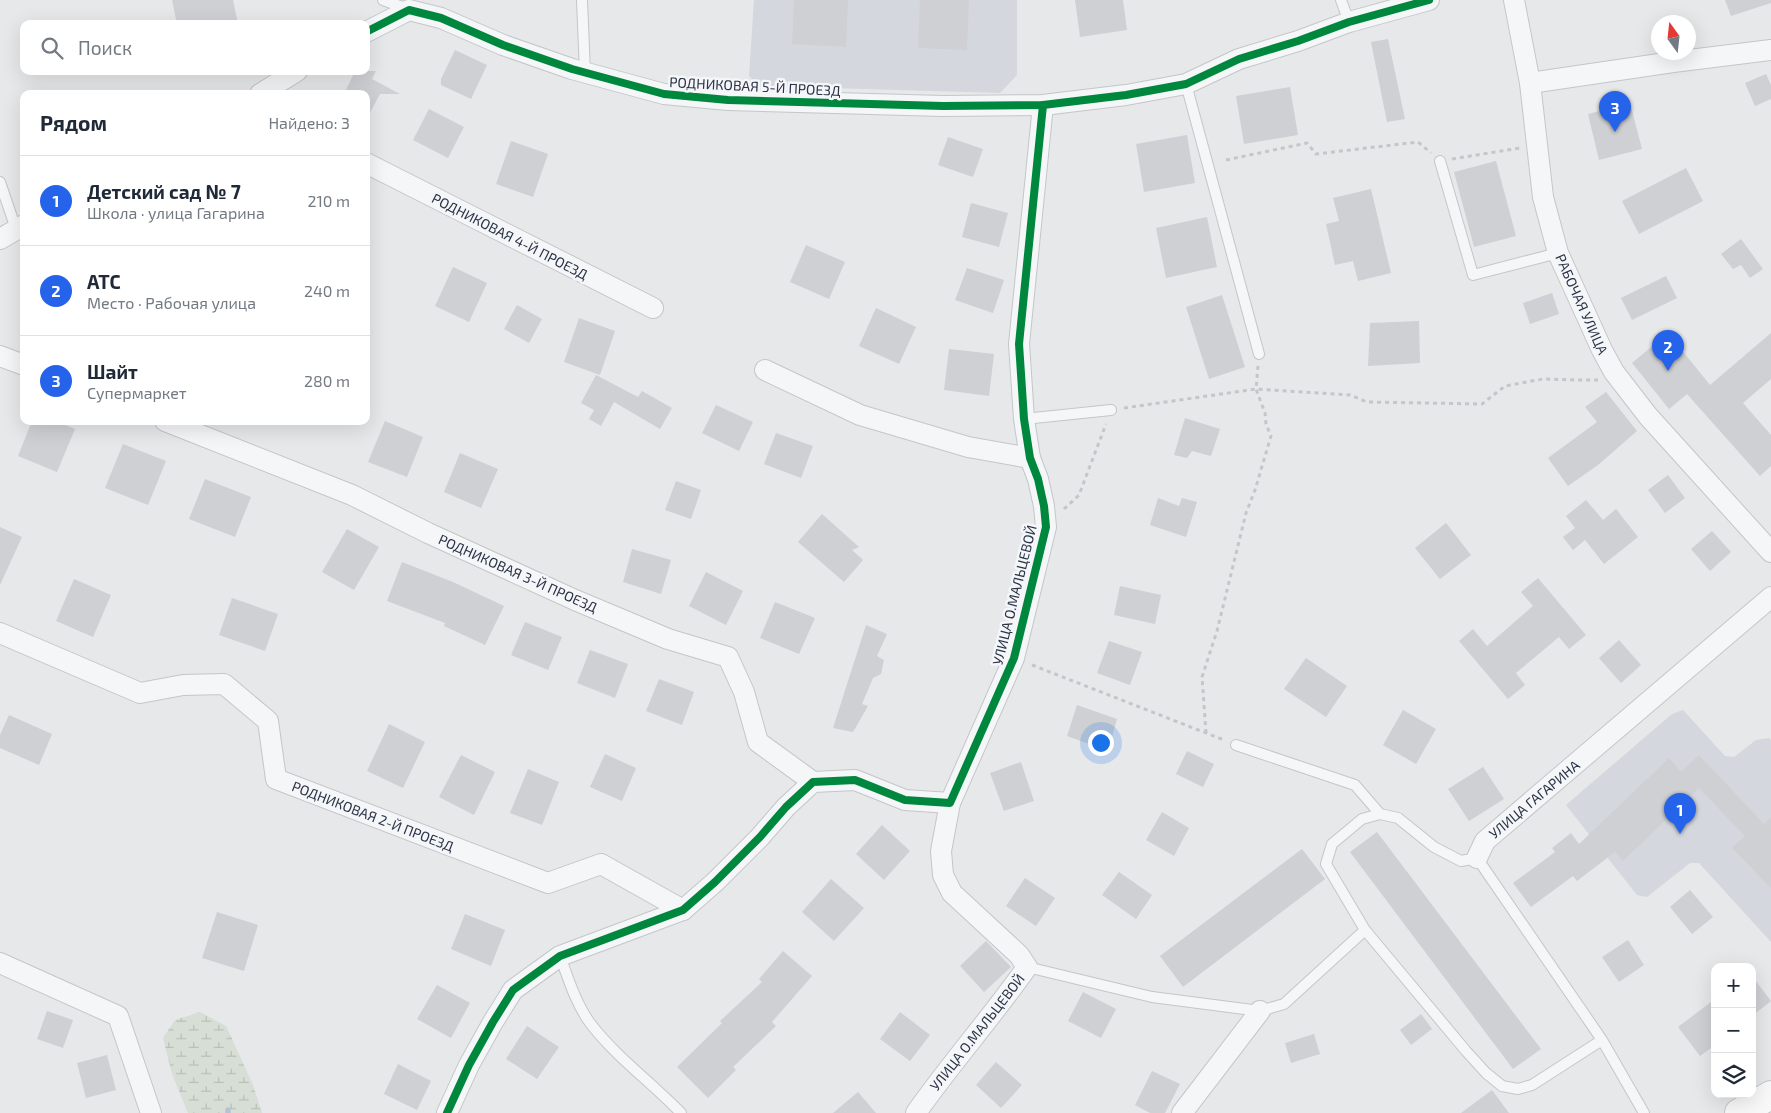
<!DOCTYPE html>
<html lang="ru">
<meta charset="utf-8">
<style>
:root{--surface:#fff;--page:#f2f2f3;--text:#1f2937;--muted:#747a83;--line:#e0e1e3;--accent:#2563eb}
body{margin:0;font-family:"Exo 2",sans-serif;background:var(--page);color:var(--text)}
.controls{position:absolute;right:15px;bottom:15px;display:grid;overflow:hidden;border-radius:10px;box-shadow:0 5px 20px #0002}
.controls button{width:45px;height:45px;display:grid;place-items:center;padding:0;border:0;border-bottom:1px solid var(--line);background:var(--surface);color:var(--text);font:25px sans-serif}
.compass{position:absolute;left:1651px;top:15px;width:45px;height:45px;border-radius:50%;background:var(--surface);box-shadow:0 5px 20px #0002;rotate:345deg}
.you{position:absolute;left:1100px;top:742px;width:18px;height:18px;margin:-12px;border:4px solid #fff;border-radius:50%;background:#1a73e8;box-shadow:0 0 0 8px #1a73e833}
.badge{display:grid;place-items:center;width:32px;height:32px;border-radius:50%;background:var(--accent);color:#fff;font-size:16px;font-weight:700}
.pin{position:absolute;translate:-50% -41px;filter:drop-shadow(0 1px 2px #0008)}
.pin::after{content:'';position:absolute;top:26px;width:18px;height:15px;background:inherit;clip-path:polygon(0 0,100% 0,50% 100%)}
.list{margin:0;padding:0;list-style:none}
h2{display:flex;justify-content:space-between;align-items:center;height:65px;margin:0;padding:0 20px;font-size:21px}
h2 small{font-size:16px;font-weight:400;color:var(--muted)}
.list li{display:grid;grid-template-columns:32px 1fr auto;gap:15px;align-items:center;box-sizing:border-box;height:90px;padding:0 20px;border-top:1px solid var(--line)}
.list b{display:block;font-size:19px;white-space:nowrap}
.list p{margin:0;font-size:16px;white-space:nowrap;color:var(--muted)}
.list em{font-size:16px;font-style:normal;color:var(--muted)}
.icon{flex:none;width:28px;height:28px;fill:none;stroke:currentColor;stroke-width:2;stroke-linecap:round;stroke-linejoin:round}
.map{position:relative;flex:none;width:1771px;height:1113px;overflow:hidden}
.search{position:absolute;background:var(--surface);box-shadow:0 5px 20px #0002;left:20px;top:20px;width:350px;height:55px;display:flex;align-items:center;gap:12px;box-sizing:border-box;padding:0 18px;border-radius:10px;color:var(--muted);font-size:19px}
.panel{position:absolute;background:var(--surface);box-shadow:0 5px 20px #0002;left:20px;top:90px;width:350px;height:335px;border-radius:10px}
.map>svg:first-child{display:block}
.built{fill:#d4d7dd}
.wetland{fill:url(#wetland-marsh)}
.lines{fill:none;stroke-linecap:round;stroke-linejoin:round}
.stream{stroke:#b4c4d5;stroke-width:5.5}
.building{fill:#ced0d3}
.lane-casing{stroke:#c4c6c8;stroke-width:12}
.street-casing{stroke:#c4c6c8;stroke-width:22}
.secondary-casing{stroke:#c4c6c8;stroke-width:30}
.path{stroke:#c5c6ca;stroke-width:3;stroke-dasharray:4 4;stroke-linecap:butt}
.lane{stroke:#f5f6f7;stroke-width:10}
.street{stroke:#f5f6f7;stroke-width:20}
.secondary{stroke:#f8f8f8;stroke-width:28}
.cycleway-casing{stroke:#f4f6f9;stroke-width:11}
.cycleway{stroke:#00873e;stroke-width:8}
.labels{text-anchor:middle;dominant-baseline:central;stroke-width:5;stroke-linejoin:round;paint-order:stroke}
.street-label{font-size:14px;fill:#2b3445;stroke:#f4f6f9}
</style>
<div class="map">
<svg width="1771" height="1113" viewBox="0 0 1771 1113">
<defs>
<pattern id="wetland-marsh" width="20" height="14" patternUnits="userSpaceOnUse" patternTransform="scale(1.25)"><rect width="20" height="14" fill="#d6ded6"/><path d="M1 5h8M5 5V1M11 12h8M15 12V8" fill="none" stroke="#b8bfb9"/></pattern>
</defs>
<rect width="100%" height="100%" fill="#e6e8ea"/>
<g class="built">
<path d="M754,0H1017V75L1000,93L758,86L749,76Z"/>
<path d="M1683,710L1725,756L1734,757L1756,740L1769,738L1771,740V942L1699,863H1690L1647,897L1637,895L1566,805L1672,714Z"/>
</g>
<path class="wetland" d="M200,1012L226,1026L253,1085L262,1113H188L172,1074L163,1038L175,1020Z"/>
<g class="lines">
<path class="stream" d="M228,1110V1113"/>
</g>
<g class="building">
<path d="M172,0H233L238,24H177Z"/>
<path d="M794,0H848L846,47L792,44Z"/>
<path d="M920,0H969L967,50L918,48Z"/>
<path d="M1075,0H1123L1127,30L1080,37Z"/>
<path d="M1725,0H1771V3L1731,16Z"/>
<path d="M1388,39L1405,119L1387,122L1371,42Z"/>
<path d="M455,50L487,65L471,99L441,85V79Z"/>
<path d="M355,71H376L372,79L400,94H380L366,120V94H344Z"/>
<path d="M1766,74L1771,85V99L1755,106L1745,83Z"/>
<path d="M1290,87L1298,135L1244,144L1236,96Z"/>
<path d="M1630,103L1642,149L1599,160L1588,114Z"/>
<path d="M429,109L464,127L448,158L413,140Z"/>
<path d="M1187,135L1195,183L1144,192L1136,144Z"/>
<path d="M948,137L983,149L973,177L938,165Z"/>
<path d="M511,141L548,154L533,197L496,184Z"/>
<path d="M1496,161L1516,236L1474,247L1454,172Z"/>
<path d="M1686,168L1703,201L1639,234L1622,201Z"/>
<path d="M1371,189L1391,273L1358,281L1353,261L1335,265L1326,224L1339,221L1333,198Z"/>
<path d="M971,203L1008,213L999,247L962,237Z"/>
<path d="M1207,217L1217,267L1166,278L1156,228Z"/>
<path d="M1741,239L1763,269L1750,278L1741,265L1733,269L1721,254Z"/>
<path d="M806,245L845,262L829,299L790,282Z"/>
<path d="M453,267L487,283L469,322L435,306Z"/>
<path d="M967,268L1004,280L993,313L955,300Z"/>
<path d="M1666,276L1677,298L1632,320L1621,298Z"/>
<path d="M1552,293L1559,314L1530,324L1523,303Z"/>
<path d="M1222,295L1245,367L1209,379L1186,307Z"/>
<path d="M517,305L542,319L529,343L504,329Z"/>
<path d="M876,308L916,327L899,364L859,346Z"/>
<path d="M579,318L615,331L600,375L564,362Z"/>
<path d="M1419,321L1420,363L1368,366L1370,323Z"/>
<path d="M1668,333L1710,385L1771,333V379L1743,403L1771,435V466L1760,476L1687,394L1669,409L1632,363Z"/>
<path d="M949,349L994,354L989,396L944,390Z"/>
<path d="M596,375L638,397L642,391L672,408L660,429L614,402L601,426L589,419L594,410L581,403Z"/>
<path d="M1606,392L1637,431L1598,465L1568,486L1548,458L1597,422L1585,407Z"/>
<path d="M716,405L753,422L739,451L702,433Z"/>
<path d="M1185,418L1220,429L1211,456L1192,451L1187,458L1174,455Z"/>
<path d="M32,421H56L75,429L57,472L18,456Z"/>
<path d="M385,421L423,437L407,477L368,462Z"/>
<path d="M776,433L813,446L801,478L764,464Z"/>
<path d="M123,444L166,461L148,505L105,488Z"/>
<path d="M460,453L498,469L481,508L444,492Z"/>
<path d="M1668,475L1685,498L1665,513L1648,490Z"/>
<path d="M205,479L251,497L235,537L189,519Z"/>
<path d="M676,481L701,490L691,519L665,510Z"/>
<path d="M1158,498L1179,506L1182,498L1197,502L1186,537L1150,525Z"/>
<path d="M1586,500L1603,520L1616,509L1638,537L1604,564L1585,540L1573,550L1563,537L1575,528L1566,516Z"/>
<path d="M822,514L859,547L852,550L863,560L844,582L798,542Z"/>
<path d="M1446,523L1471,555L1440,579L1415,548Z"/>
<path d="M0,527L22,537L0,585Z"/>
<path d="M347,529L379,547L354,590L322,572Z"/>
<path d="M1712,531L1731,552L1710,571L1691,549Z"/>
<path d="M632,549L671,560L661,594L623,582Z"/>
<path d="M402,562L453,582L504,606L485,645L444,626L445,623L387,601Z"/>
<path d="M706,572L743,591L726,625L689,606Z"/>
<path d="M1538,578L1586,635L1569,649L1559,637L1516,673L1525,685L1508,699L1459,641L1473,629L1487,646L1533,606L1521,592Z"/>
<path d="M74,579L111,595L93,637L56,621Z"/>
<path d="M1120,586L1161,595L1155,624L1114,615Z"/>
<path d="M232,598L278,614L265,651L219,635Z"/>
<path d="M775,602L815,618L799,654L760,638Z"/>
<path d="M525,622L562,637L548,670L511,655Z"/>
<path d="M866,625L887,634L877,656L884,660L881,674L873,678L862,704L868,706L853,732L833,728Z"/>
<path d="M1619,640L1641,665L1621,683L1599,658Z"/>
<path d="M1109,641L1142,652L1130,685L1097,673Z"/>
<path d="M590,650L628,664L615,698L577,683Z"/>
<path d="M1306,658L1347,686L1326,717L1284,689Z"/>
<path d="M659,679L694,692L682,725L646,711Z"/>
<path d="M1077,705L1117,719L1108,751L1067,736Z"/>
<path d="M1403,710L1436,729L1416,764L1383,745Z"/>
<path d="M9,715L52,734L39,765L0,748V735Z"/>
<path d="M389,724L425,742L403,788L367,771Z"/>
<path d="M1187,751L1214,764L1203,787L1176,774Z"/>
<path d="M605,754L636,768L622,801L590,787Z"/>
<path d="M461,755L495,772L474,815L439,797Z"/>
<path d="M1699,755L1764,824L1771,817V888L1732,848L1745,836L1699,788L1623,861L1615,852L1577,881L1573,876L1531,907L1513,883L1555,852L1552,848L1571,833L1579,844L1669,758L1681,772Z"/>
<path d="M1021,762L1034,801L1004,811L990,773Z"/>
<path d="M1483,767L1504,799L1469,821L1448,789Z"/>
<path d="M528,769L559,782L542,825L510,813Z"/>
<path d="M1162,812L1189,828L1174,856L1146,840Z"/>
<path d="M882,825L910,851L884,880L856,854Z"/>
<path d="M1377,832L1541,1049L1513,1069L1350,852Z"/>
<path d="M1302,849L1325,879L1183,987L1160,956Z"/>
<path d="M1119,872L1152,895L1136,919L1102,895Z"/>
<path d="M1025,878L1055,898L1036,926L1006,906Z"/>
<path d="M831,879L864,908L834,941L802,912Z"/>
<path d="M1690,890L1713,917L1692,934L1670,907Z"/>
<path d="M217,912L258,925L244,971L202,958Z"/>
<path d="M465,914L505,930L491,966L451,949Z"/>
<path d="M1628,940L1644,965L1619,982L1602,957Z"/>
<path d="M986,941L1011,967L984,992L960,966Z"/>
<path d="M783,951L812,976L772,1022L776,1026L733,1067L736,1070L708,1098L677,1067L722,1023L720,1021L762,982L759,979Z"/>
<path d="M1752,976L1771,1001L1752,1016Z"/>
<path d="M437,985L470,1003L451,1038L417,1019Z"/>
<path d="M1083,992L1116,1009L1101,1038L1068,1021Z"/>
<path d="M1715,999V1045L1700,1056L1678,1027Z"/>
<path d="M47,1011L73,1020L63,1048L37,1039Z"/>
<path d="M900,1012L930,1035L910,1061L880,1039Z"/>
<path d="M1421,1014L1432,1029L1411,1045L1400,1030Z"/>
<path d="M527,1026L559,1047L537,1079L506,1059Z"/>
<path d="M1314,1034L1320,1054L1291,1063L1285,1043Z"/>
<path d="M107,1055L116,1090L86,1098L77,1063Z"/>
<path d="M996,1062L1022,1085L1001,1108L976,1085Z"/>
<path d="M398,1064L431,1081L417,1110L384,1094Z"/>
<path d="M1152,1071L1180,1084L1165,1113H1150L1135,1105Z"/>
<path d="M1492,1090L1509,1113H1461Z"/>
<path d="M858,1092L876,1113H833Z"/>
</g>
<g class="lines">
<defs>
<g id="lane">
<path d="M383,0L408,9"/>
<path d="M582,0L585,73"/>
<path d="M1341,0L1349,22"/>
<path d="M1186,84L1259,354"/>
<path d="M1440,161L1473,275L1558,253"/>
<path d="M0,182L16,229"/>
<path d="M1024,419L1111,410"/>
<path d="M1236,745L1355,785L1380,814"/>
<path d="M560,956C568,978 576,1004 590,1023C616,1057 651,1082 681,1113"/>
<path d="M1027,967L1152,997L1260,1011L1284,1004L1365,930"/>
<path d="M1602,1040L1532,1085L1518,1089L1502,1086L1486,1073L1466,1051L1365,930L1326,864L1332,844L1362,819L1380,814L1398,818L1434,847L1461,861L1477,858L1602,1040L1644,1113"/>
</g>
<g id="street">
<path d="M1514,0L1530,83L1543,197L1558,253L1602,350L1614,372L1648,416L1771,552"/>
<path d="M366,32L409,10L441,18L503,45L572,69L664,94L728,100L943,106L1043,105L1126,95L1186,84L1239,59L1298,41L1349,22L1429,0"/>
<path d="M1530,83L1673,62L1771,50"/>
<path d="M260,94L297,71"/>
<path d="M366,163L653,308"/>
<path d="M0,239L24,225"/>
<path d="M0,356L24,365"/>
<path d="M765,370L860,415L968,447L1030,458"/>
<path d="M165,421L352,495L428,533L575,600L668,639L728,657L744,692L758,742L813,782"/>
<path d="M0,633L140,693L183,685L224,684L268,721L276,779L548,883L601,864L683,910"/>
<path d="M1477,858L1485,841L1771,597"/>
<path d="M0,963L118,1016L151,1113"/>
<path d="M447,1113L469,1065L493,1022L513,990L560,956L683,910L715,882L760,837L786,807L813,782L855,780L905,800L950,803L1014,658L1046,527L1044,506L1038,479L1030,458L1024,419L1019,344L1043,105"/>
<path d="M916,1113C951,1063 992,1017 1027,967L1019,955L952,893L943,875L941,851L950,803"/>
<path d="M1182,1113L1260,1011"/>
</g>
<path id="secondary" d="M1739,1113L1771,1095"/>
</defs>
<use href="#lane" class="lane-casing"/>
<use href="#street" class="street-casing"/>
<use href="#secondary" class="secondary-casing"/>
<g class="path">
<path d="M1452,159L1520,148"/>
<path d="M1226,160L1307,143L1316,154L1418,142L1431,153"/>
<path d="M1124,408L1256,389L1350,395L1367,402L1482,404L1505,386L1543,379L1575,380H1598"/>
<path d="M1064,509L1079,495L1106,424"/>
<path d="M1032,665L1224,740"/>
<path d="M1206,733L1202,677L1217,631L1246,513L1255,490L1271,436L1266,424L1265,413L1256,389L1258,366"/>
</g>
<use href="#lane" class="lane"/>
<use href="#street" class="street"/>
<use href="#secondary" class="secondary"/>
<defs>
<g id="cycleway">
<path d="M366,32L409,10L441,18L503,45L572,69L664,94L728,100L943,106L1043,105L1126,95L1186,84L1239,59L1298,41L1349,22L1429,0"/>
<path d="M447,1113L469,1065L493,1022L513,990L560,956L683,910L715,882L760,837L786,807L813,782L855,780L905,800L950,803L1014,658L1046,527L1044,506L1038,479L1030,458L1024,419L1019,344L1043,105"/>
</g>
</defs>
<use href="#cycleway" class="cycleway-casing"/>
<use href="#cycleway" class="cycleway"/>
</g>
<g class="labels">
<g class="street-label">
<text transform="translate(755 86) rotate(3)">РОДНИКОВАЯ 5-Й ПРОЕЗД</text>
<text transform="translate(510 236) rotate(27)">РОДНИКОВАЯ 4-Й ПРОЕЗД</text>
<text transform="translate(1582 304) rotate(66)">РАБОЧАЯ УЛИЦА</text>
<text transform="translate(518 573) rotate(24)">РОДНИКОВАЯ 3-Й ПРОЕЗД</text>
<text transform="translate(1014 595) rotate(-76)">УЛИЦА О.МАЛЬЦЕВОЙ</text>
<text transform="translate(1534 799) rotate(-40)">УЛИЦА ГАГАРИНА</text>
<text transform="translate(373 816) rotate(21)">РОДНИКОВАЯ 2-Й ПРОЕЗД</text>
<text transform="translate(977 1032) rotate(-52)">УЛИЦА О.МАЛЬЦЕВОЙ</text>
</g>
</g>
</svg>
<div class="controls">
<button>+</button>
<button>−</button>
<button><svg class="icon" aria-label="layers" viewBox="0 0 24 24"><path d="M12 4l9 5-9 5-9-5zM3 14l9 5 9-5"/></svg></button>
</div>
<svg class="compass" viewBox="-18 -18 36 36"><path d="M0-13l5 13h-10z" fill="#e53935"/><path d="M0 13l5-13h-10z" fill="#747a83"/></svg>
<div class="you"></div>
<div class="pin badge" style="left:1680px;top:834px">1</div>
<div class="pin badge" style="left:1668px;top:371px">2</div>
<div class="pin badge" style="left:1615px;top:132px">3</div>
<div class="search"><svg class="icon" aria-label="search" viewBox="0 0 24 24"><circle cx="10" cy="10" r="6"/><path d="M15 15l6 6"/></svg>Поиск</div>
<section class="panel">
<h2>Рядом<small>Найдено: 3</small></h2>
<ul class="list">
<li><span class="badge">1</span><div><b>Детский сад № 7</b><p>Школа · улица Гагарина</p></div><em>210 m</em></li>
<li><span class="badge">2</span><div><b>АТС</b><p>Место · Рабочая улица</p></div><em>240 m</em></li>
<li><span class="badge">3</span><div><b>Шайт</b><p>Супермаркет</p></div><em>280 m</em></li>
</ul>
</section>
</div>
